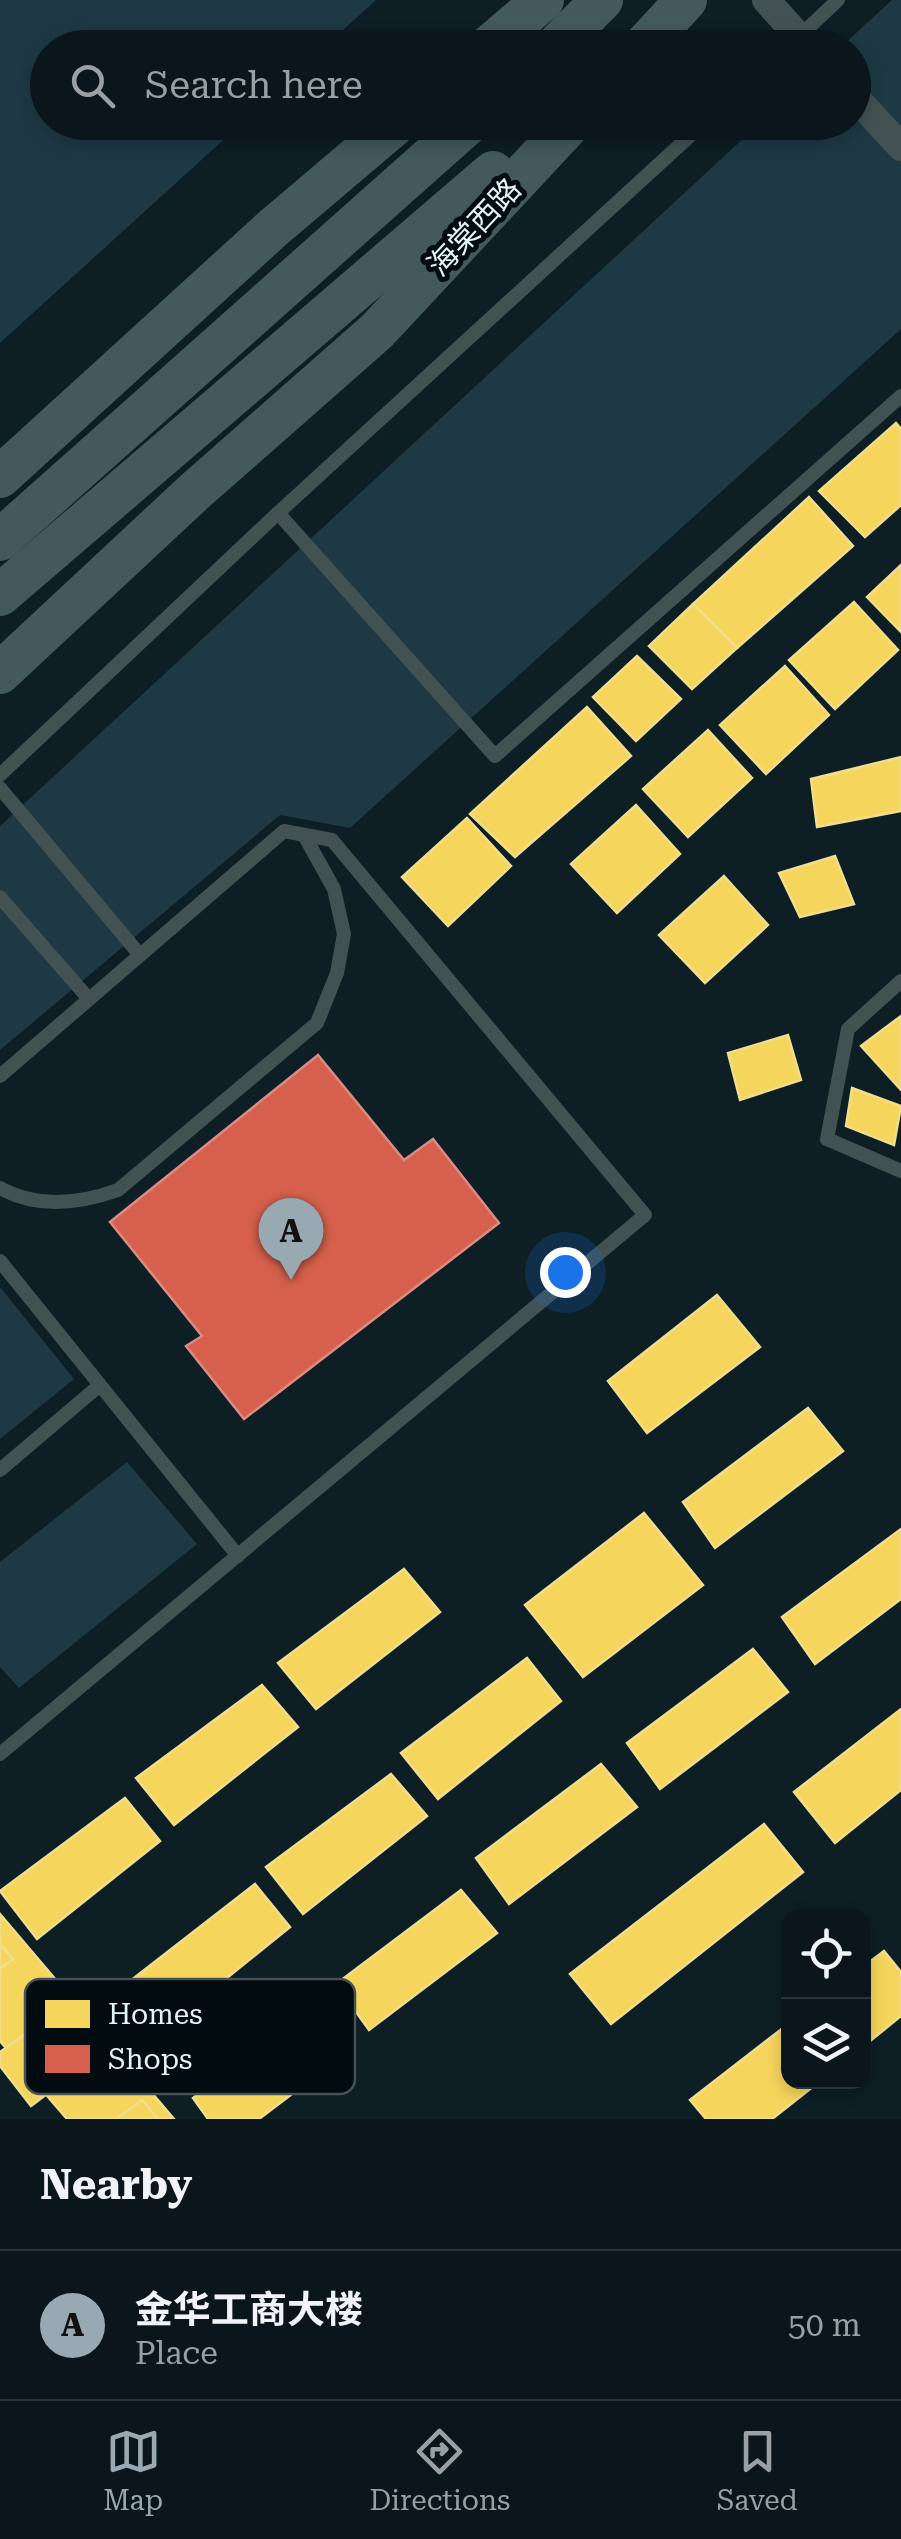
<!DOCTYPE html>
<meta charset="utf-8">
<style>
:root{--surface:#0a161c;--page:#131f25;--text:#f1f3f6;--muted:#999fa3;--line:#2a353b;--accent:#98a9b1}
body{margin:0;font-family:"Roboto Serif","Noto Sans SC",serif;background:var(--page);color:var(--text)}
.controls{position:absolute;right:30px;bottom:30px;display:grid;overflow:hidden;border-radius:20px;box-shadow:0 5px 15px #0003}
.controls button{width:90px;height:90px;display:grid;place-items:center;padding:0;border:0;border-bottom:2px solid var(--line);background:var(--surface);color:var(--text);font:50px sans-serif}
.you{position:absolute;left:565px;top:1272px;width:35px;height:35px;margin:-25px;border:8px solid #fff;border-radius:50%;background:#1a73e8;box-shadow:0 0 0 15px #1a73e833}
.badge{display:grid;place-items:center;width:65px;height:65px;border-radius:50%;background:var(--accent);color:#111;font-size:32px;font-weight:700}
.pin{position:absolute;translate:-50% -82px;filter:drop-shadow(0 2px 5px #0008)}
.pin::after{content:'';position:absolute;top:52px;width:35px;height:30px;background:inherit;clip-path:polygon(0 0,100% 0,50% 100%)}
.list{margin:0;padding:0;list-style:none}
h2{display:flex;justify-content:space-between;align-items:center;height:130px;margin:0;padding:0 40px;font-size:42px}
h2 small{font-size:32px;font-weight:400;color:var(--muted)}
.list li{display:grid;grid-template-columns:65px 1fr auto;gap:30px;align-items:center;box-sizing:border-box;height:150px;padding:0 40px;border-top:2px solid var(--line)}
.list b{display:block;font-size:38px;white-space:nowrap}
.list p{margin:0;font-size:32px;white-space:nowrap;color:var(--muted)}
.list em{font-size:32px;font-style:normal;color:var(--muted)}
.icon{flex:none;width:55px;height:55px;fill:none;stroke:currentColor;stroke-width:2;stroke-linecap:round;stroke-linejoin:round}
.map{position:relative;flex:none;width:901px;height:2119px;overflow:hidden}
.search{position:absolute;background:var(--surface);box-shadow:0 5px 15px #0003;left:30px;right:30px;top:30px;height:110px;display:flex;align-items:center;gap:25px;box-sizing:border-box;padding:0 35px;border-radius:55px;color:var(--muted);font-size:38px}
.sheet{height:280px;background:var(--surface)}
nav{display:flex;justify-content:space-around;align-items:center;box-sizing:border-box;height:140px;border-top:2px solid var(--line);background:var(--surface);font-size:28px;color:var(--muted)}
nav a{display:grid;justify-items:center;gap:5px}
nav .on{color:var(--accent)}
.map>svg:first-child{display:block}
.green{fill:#1e3944}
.homes{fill:#f6d55c;stroke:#f0de8c;stroke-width:2.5}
.shops{fill:#d6604d;stroke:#da8c82;stroke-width:2.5}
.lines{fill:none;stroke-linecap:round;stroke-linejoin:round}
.service{stroke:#425253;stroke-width:14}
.minor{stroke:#425253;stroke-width:28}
.primary{stroke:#43595b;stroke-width:42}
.labels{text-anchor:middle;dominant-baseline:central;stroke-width:10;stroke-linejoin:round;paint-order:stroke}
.street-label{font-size:30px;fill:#e3f4fc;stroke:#020b10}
.key{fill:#020b10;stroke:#465157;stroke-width:2.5}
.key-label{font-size:28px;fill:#e3f4fc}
</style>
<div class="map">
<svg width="901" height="2119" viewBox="0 0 901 2119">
<rect width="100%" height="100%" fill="#0d1e25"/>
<g class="green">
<path d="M0,0H376L324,47L48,48V122L242,123L0,343Z"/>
<path d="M892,0H901V329L350,828L280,815L0,1050V826L760,123L854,122V48L841,47Z"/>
<path d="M0,1287L74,1379L0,1439Z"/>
<path d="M127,1462L197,1544L19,1688L0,1667V1562Z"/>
</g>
<g class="homes">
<path d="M896,423L901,429V505L865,537L819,491Z"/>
<path d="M809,497L853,546L737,648L693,604Z"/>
<path d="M901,565V632L867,597Z"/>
<path d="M854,602L898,650L835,709L789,660Z"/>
<path d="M693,604L737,648L692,689L649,646Z"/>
<path d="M637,656L681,699L636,741L593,697Z"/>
<path d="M785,666L829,715L766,774L720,725Z"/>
<path d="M587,707L631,756L515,857L470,814Z"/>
<path d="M708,730L752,778L688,837L643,789Z"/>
<path d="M901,757V811L817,827L811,779Z"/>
<path d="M636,805L680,854L617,913L571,864Z"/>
<path d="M467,818L511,866L448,926L402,877Z"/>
<path d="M835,856L854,904L800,917L779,873Z"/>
<path d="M724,876L768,925L705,983L659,935Z"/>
<path d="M901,1016V1090L861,1046Z"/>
<path d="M788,1035L801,1080L740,1100L728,1053Z"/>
<path d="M852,1088L901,1106L894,1145L846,1126Z"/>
<path d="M717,1295L760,1347L647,1433L608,1381Z"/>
<path d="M808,1408L843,1451L715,1548L683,1502Z"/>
<path d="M644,1513L703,1585L583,1677L525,1605Z"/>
<path d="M901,1529V1599L815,1664L782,1617Z"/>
<path d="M404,1569L440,1612L316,1709L278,1663Z"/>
<path d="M753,1649L788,1692L660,1789L627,1743Z"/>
<path d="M527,1658L561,1701L438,1799L401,1753Z"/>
<path d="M262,1685L298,1727L174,1825L136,1778Z"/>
<path d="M901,1709V1790L835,1843L794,1792Z"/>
<path d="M601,1764L637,1807L509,1904L476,1858Z"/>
<path d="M391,1774L427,1816L303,1914L266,1867Z"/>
<path d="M125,1798L160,1841L37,1939L0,1891Z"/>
<path d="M764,1824L803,1872L611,2024L570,1974Z"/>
<path d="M255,1884L290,1927L154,2037L116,1992Z"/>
<path d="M461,1890L497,1933L369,2030L336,1984Z"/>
<path d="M0,1914L174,2119H67L0,2041Z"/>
<path d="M0,1944L13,1959L0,1969Z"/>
<path d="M884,1951L901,1972V2016L864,2046V1966Z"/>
<path d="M318,2004L354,2047L259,2119H208L193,2098Z"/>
<path d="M58,2010L97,2056L31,2106L0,2066V2052Z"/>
<path d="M788,2024V2082H819L772,2119H706L690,2100Z"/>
<path d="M142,2100L158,2119H116Z"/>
</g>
<path class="shops" d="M318,1055L404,1160L433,1139L499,1223L244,1419L186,1346L202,1336L110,1222Z"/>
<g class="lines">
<g class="service">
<path d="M787,48L838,0"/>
<path d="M278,513L495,756L901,396"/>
<path d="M0,775L278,513L705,122"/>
<path d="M0,788L140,955"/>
<path d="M0,897L89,999"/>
<path d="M901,981L848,1029L827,1139L901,1171"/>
<path d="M0,1076L284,831L332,840L645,1215L0,1754"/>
<path d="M0,1188C38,1209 79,1204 118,1190L317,1023L337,973L344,934L334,889L304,835"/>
<path d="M0,1261L238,1556"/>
<path d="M0,1470L100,1385"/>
</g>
<g class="minor">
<path d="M766,0L809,48"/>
<path d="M854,96L901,147"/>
</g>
<g class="primary">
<path d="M487,48L543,0"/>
<path d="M554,48L602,0"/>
<path d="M642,48L686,0"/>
<path d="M0,477L272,229L398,122"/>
<path d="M0,540L470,122"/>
<path d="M0,595L493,172"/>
<path d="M0,673L194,492L377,331L572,122"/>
</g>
</g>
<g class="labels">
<g class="street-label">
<text transform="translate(474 227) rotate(-47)">海棠西路</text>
</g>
</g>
<rect x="25" y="1979" width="330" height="115" rx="15" class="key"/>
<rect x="45" y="2000" width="45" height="28" fill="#f6d55c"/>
<rect x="45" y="2045" width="45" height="28" fill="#d6604d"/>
<g class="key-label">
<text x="108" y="2024">Homes</text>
<text x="108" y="2069">Shops</text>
</g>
</svg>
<div class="controls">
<button><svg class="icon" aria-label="locate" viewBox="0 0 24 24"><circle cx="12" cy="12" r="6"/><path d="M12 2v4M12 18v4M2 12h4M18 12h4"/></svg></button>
<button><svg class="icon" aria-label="layers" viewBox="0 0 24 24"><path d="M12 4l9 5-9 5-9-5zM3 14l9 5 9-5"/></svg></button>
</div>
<div class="you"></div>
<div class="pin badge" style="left:291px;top:1280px">A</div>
<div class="search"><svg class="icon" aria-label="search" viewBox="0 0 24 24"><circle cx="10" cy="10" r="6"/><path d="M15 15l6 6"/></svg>Search here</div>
</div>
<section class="sheet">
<h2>Nearby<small></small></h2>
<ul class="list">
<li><span class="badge">A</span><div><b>金华工商大楼</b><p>Place</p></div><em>50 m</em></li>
</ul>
</section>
<nav>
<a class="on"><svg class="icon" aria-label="map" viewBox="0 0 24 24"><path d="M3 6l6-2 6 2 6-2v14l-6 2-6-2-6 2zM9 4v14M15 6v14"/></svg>Map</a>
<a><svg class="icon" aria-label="directions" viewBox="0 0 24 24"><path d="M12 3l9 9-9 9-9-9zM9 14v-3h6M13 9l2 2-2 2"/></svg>Directions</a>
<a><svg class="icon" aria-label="saved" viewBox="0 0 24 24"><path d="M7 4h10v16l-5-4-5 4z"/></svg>Saved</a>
</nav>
